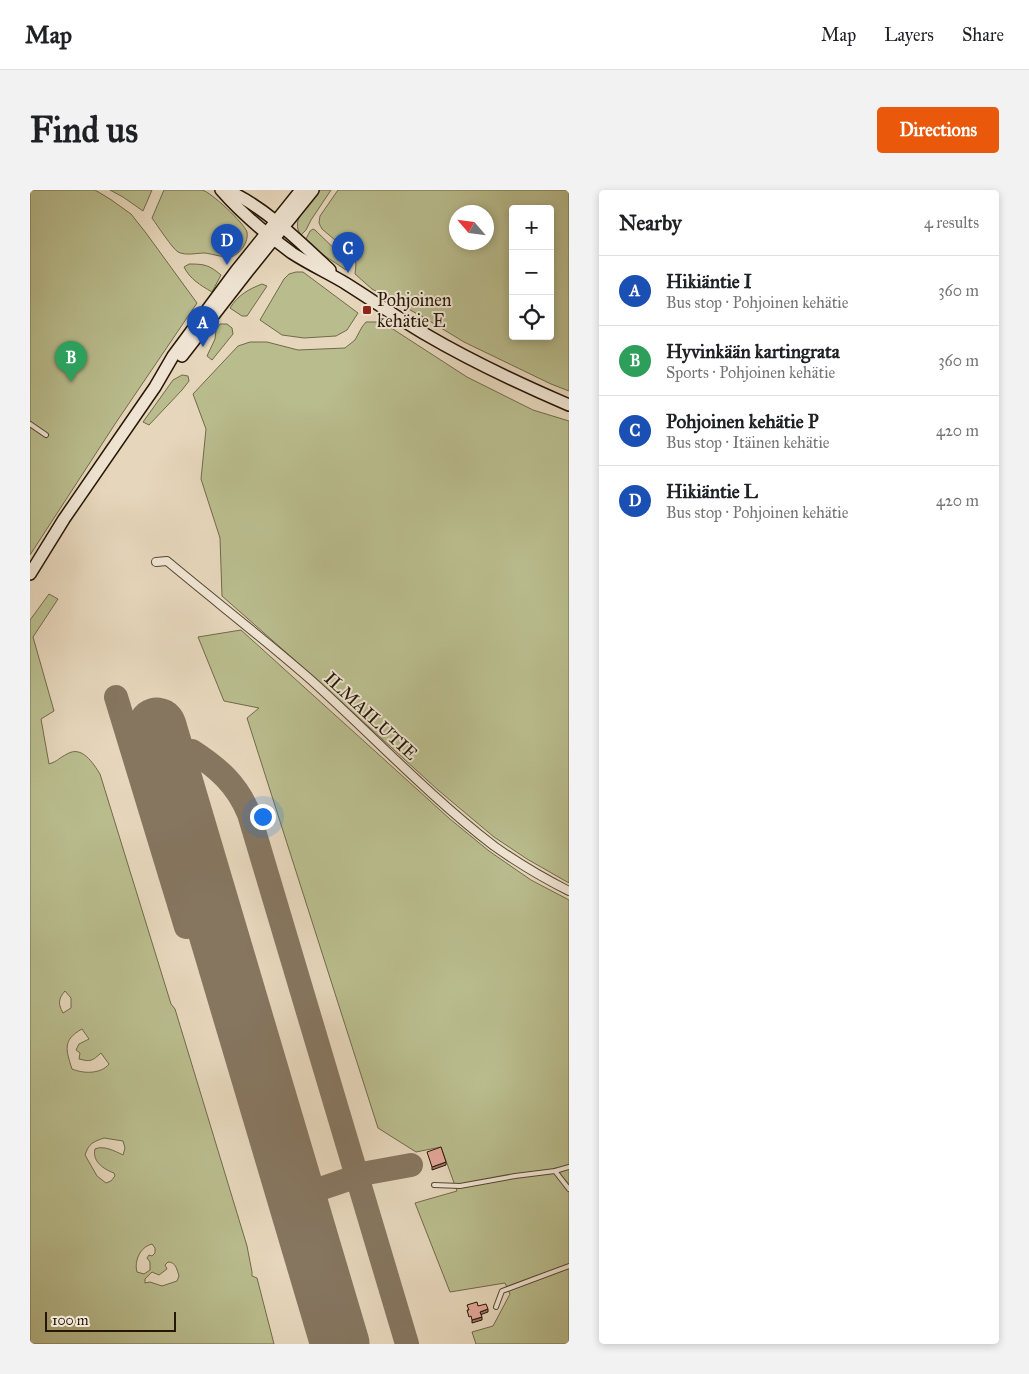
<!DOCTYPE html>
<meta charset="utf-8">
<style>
:root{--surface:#fff;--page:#f2f2f2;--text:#202124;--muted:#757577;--line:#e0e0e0;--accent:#ea580c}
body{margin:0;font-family:"IM FELL Great Primer",serif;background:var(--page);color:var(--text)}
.controls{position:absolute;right:15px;top:15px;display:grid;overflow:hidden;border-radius:5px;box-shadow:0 2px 8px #0003}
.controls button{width:45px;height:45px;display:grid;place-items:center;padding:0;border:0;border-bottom:1px solid var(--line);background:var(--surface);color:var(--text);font:25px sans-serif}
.compass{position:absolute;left:419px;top:15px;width:45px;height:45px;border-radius:50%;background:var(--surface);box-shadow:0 2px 8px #0003;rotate:298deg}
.scale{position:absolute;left:15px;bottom:12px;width:131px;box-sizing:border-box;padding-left:5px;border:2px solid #261705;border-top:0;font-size:14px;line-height:18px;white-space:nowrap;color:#261705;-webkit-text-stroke:4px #efe4d3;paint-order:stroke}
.you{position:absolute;left:232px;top:626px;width:18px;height:18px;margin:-12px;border:4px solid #fff;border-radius:50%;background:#1a73e8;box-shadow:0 0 0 8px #1a73e833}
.badge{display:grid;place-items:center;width:32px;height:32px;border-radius:50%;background:var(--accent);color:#fff;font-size:16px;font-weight:700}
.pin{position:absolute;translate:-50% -41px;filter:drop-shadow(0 1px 2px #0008)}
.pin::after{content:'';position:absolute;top:26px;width:18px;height:15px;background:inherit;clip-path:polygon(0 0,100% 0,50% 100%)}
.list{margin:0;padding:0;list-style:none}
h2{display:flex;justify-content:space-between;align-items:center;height:65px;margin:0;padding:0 20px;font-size:21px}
h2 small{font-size:16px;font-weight:400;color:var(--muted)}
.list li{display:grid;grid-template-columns:32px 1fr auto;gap:15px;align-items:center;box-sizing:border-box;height:70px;padding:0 20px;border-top:1px solid var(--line)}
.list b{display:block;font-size:19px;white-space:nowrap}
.list p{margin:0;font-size:16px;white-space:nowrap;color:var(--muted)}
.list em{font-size:16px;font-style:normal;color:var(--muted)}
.icon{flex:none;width:28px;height:28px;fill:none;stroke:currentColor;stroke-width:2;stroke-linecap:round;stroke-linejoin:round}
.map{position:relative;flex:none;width:539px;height:1154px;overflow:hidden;border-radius:5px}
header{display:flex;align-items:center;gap:30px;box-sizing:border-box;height:70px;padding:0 25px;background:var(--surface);border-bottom:1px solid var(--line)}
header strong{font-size:24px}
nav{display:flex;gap:28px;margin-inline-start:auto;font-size:18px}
.intro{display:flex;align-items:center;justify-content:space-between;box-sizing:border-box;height:120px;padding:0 30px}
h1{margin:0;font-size:35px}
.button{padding:12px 22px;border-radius:5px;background:var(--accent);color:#fff;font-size:18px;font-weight:700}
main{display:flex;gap:30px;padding:0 30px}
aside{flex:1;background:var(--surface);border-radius:5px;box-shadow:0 2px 8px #0003}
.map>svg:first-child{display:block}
.green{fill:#b9bc8d;stroke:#706a49;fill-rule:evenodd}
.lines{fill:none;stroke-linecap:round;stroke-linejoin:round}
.taxiway{stroke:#867660;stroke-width:24}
.runway{stroke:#867660;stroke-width:59}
.lane-casing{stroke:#564732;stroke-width:6}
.street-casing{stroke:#564732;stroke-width:10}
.secondary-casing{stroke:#261705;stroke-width:14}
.lane{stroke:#efe4d3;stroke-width:4}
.street{stroke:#efe4d3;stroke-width:8}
.secondary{stroke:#efe4d3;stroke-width:11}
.shaded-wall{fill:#a0756c;stroke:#261705}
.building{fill:#e4a79a;stroke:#261705}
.poi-dot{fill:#8f2418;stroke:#efe4d3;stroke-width:2}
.labels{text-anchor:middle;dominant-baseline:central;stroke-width:4;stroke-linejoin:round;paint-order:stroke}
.poi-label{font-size:18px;fill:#261705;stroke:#efe4d3;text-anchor:start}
.street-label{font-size:18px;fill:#261705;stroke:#efe4d3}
</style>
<header>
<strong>Map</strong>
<nav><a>Map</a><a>Layers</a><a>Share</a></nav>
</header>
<div class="intro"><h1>Find us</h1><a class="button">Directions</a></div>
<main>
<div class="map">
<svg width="539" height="1154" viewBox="0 0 539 1154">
<rect width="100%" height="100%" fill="#e6d6bb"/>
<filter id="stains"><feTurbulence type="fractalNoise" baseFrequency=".004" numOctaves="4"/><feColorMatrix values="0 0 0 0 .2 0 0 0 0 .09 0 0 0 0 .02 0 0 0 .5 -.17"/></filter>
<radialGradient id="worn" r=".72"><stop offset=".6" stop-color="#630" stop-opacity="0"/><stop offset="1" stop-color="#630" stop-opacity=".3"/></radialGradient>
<g class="green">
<path d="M0,0H65L80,9L101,24L116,43L167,113L85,234L0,365Z"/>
<path d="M80,0H122L113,21L93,7Z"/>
<path d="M134,0C143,0 164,0 172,0C181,2 214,33 217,42C219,52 210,64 201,67C196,68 182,64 175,63C166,63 156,66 148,62C142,58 127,35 122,28Z"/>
<path d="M289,0H301L281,30L276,40L271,45C259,30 280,11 289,0Z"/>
<path d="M308,0H539V201L521,194L434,152L393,127L342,99L325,84L326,74L324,66L292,39L289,33L290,26ZM483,19H520V146H483ZM427,22H457V52H427Z"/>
<path d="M283,39L285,40L313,67C316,72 317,75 316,80L289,62L275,51L280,41Z"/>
<path d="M159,74C175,74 179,75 191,85L182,102C170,95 160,89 154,77Z"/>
<path d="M266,82H273L328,123L317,140L306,146L274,148L252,145L230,130L254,89L259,84Z"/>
<path d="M232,94L237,96L217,126H212L200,118C208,105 219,99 232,94Z"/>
<path d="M336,132H352L437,187L503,220L539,231V693L497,669L464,647L408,600L284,487L192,406L190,348L171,289L176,239L163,204L208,156L220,152H237L268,160L315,158L325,150L332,137Z"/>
<path d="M190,134H197L202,138L203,144L182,170L177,166L185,149L186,140Z"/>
<path d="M152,185L158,186L159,191L152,200L119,235L113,232L143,190Z"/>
<path d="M19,404L28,409L3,447L24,521L11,529L19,574C28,571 29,568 37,564C52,555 63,573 70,584L141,814L145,819L217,1056L222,1082V1086L227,1088L244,1154H0V430ZM35,801L41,808V818L33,823C28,814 28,809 35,801ZM52,839L59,849L49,854L46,860L50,863L49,869C61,872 62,871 71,863L79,874C71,884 54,884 42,879C36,860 32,850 52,839ZM74,948L93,951L95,958L93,965C85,961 73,955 65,959C62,971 73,979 84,983L85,986L81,991L76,993L67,986L55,965C59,953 63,952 74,948ZM122,1054L125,1058V1063L122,1066L119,1065L117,1068L120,1072V1080L114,1084L107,1082C104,1071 110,1057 122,1054ZM138,1072C146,1072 147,1080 149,1086L147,1091L132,1096L120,1092L115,1093V1089L122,1082L129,1085L137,1079L135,1075Z"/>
<path d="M211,440L420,629L459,661L501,690L539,710V1154H446L442,1142L463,1136L480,1104L475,1093L420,1102L385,1013L427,1001L411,957L386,962L348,938L217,528L229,518L194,511L168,447Z"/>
</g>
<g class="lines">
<g class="taxiway">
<path d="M86,507L156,737"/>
<path d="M136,567L162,561C188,578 207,594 219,624L377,1154"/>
<path d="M266,1007L337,983L381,975"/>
</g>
<path class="runway" d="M127,537L310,1154"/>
<defs>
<g id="lane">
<path d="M0,234L16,245"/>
<path d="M525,981L539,999"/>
<path d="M404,995L430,996L485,986L525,981L539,977"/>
<path d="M466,1117L472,1101L539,1076"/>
</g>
<path id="street" d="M126,372L137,371C185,411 234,449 281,490C342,545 399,606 464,656C488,673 513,688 539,701"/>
<g id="secondary">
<path d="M191,0C212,24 236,44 262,63C279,74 298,83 315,93C342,110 368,128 395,144C441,171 490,194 539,215"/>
<path d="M196,0C233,15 271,53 300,80"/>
<path d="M152,166L218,81L283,0"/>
<path d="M0,384L34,329L125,197L143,166L206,81L271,0"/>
</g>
</defs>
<use href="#lane" class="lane-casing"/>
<use href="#street" class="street-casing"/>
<use href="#secondary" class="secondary-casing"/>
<use href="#lane" class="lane"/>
<use href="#street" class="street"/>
<use href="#secondary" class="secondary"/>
</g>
<g class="shaded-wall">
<path d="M416,972V975L402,980V977Z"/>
<path d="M458,1119V1122L450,1125V1122Z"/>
<path d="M452,1127V1130L442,1133V1130Z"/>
</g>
<g class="building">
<path d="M411,957L416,972L402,977L397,962Z"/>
<path d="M447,1112L448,1116L456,1114L458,1119L450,1122L452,1127L442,1130L441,1126L439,1127L437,1120H439L437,1115Z"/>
</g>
<rect class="poi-dot" x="332" y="115" width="10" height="10" rx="2.5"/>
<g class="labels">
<g class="poi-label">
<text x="347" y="110">Pohjoinen<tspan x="347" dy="21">kehätie E</tspan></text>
</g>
<g class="street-label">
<text transform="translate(341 526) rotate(43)">ILMAILUTIE</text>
</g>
</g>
<rect width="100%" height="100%" filter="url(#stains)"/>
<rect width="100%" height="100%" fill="url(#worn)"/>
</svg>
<div class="controls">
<button>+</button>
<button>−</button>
<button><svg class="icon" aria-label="locate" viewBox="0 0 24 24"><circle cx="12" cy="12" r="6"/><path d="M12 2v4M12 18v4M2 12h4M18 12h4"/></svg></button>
</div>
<svg class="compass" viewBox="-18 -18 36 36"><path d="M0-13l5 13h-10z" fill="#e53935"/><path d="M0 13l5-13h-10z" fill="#757577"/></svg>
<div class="scale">100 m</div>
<div class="you"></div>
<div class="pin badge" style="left:173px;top:157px;background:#1a4fb4">A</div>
<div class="pin badge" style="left:41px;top:192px;background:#2e9e5b">B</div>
<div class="pin badge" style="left:318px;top:83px;background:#1a4fb4">C</div>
<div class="pin badge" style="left:197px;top:75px;background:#1a4fb4">D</div>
</div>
<aside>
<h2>Nearby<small>4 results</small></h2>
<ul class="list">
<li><span class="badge" style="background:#1a4fb4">A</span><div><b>Hikiäntie I</b><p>Bus stop · Pohjoinen kehätie</p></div><em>360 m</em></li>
<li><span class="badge" style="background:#2e9e5b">B</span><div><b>Hyvinkään kartingrata</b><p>Sports · Pohjoinen kehätie</p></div><em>360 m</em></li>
<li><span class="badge" style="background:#1a4fb4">C</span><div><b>Pohjoinen kehätie P</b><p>Bus stop · Itäinen kehätie</p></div><em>420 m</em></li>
<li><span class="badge" style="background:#1a4fb4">D</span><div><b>Hikiäntie L</b><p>Bus stop · Pohjoinen kehätie</p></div><em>420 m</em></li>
</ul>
</aside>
</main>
